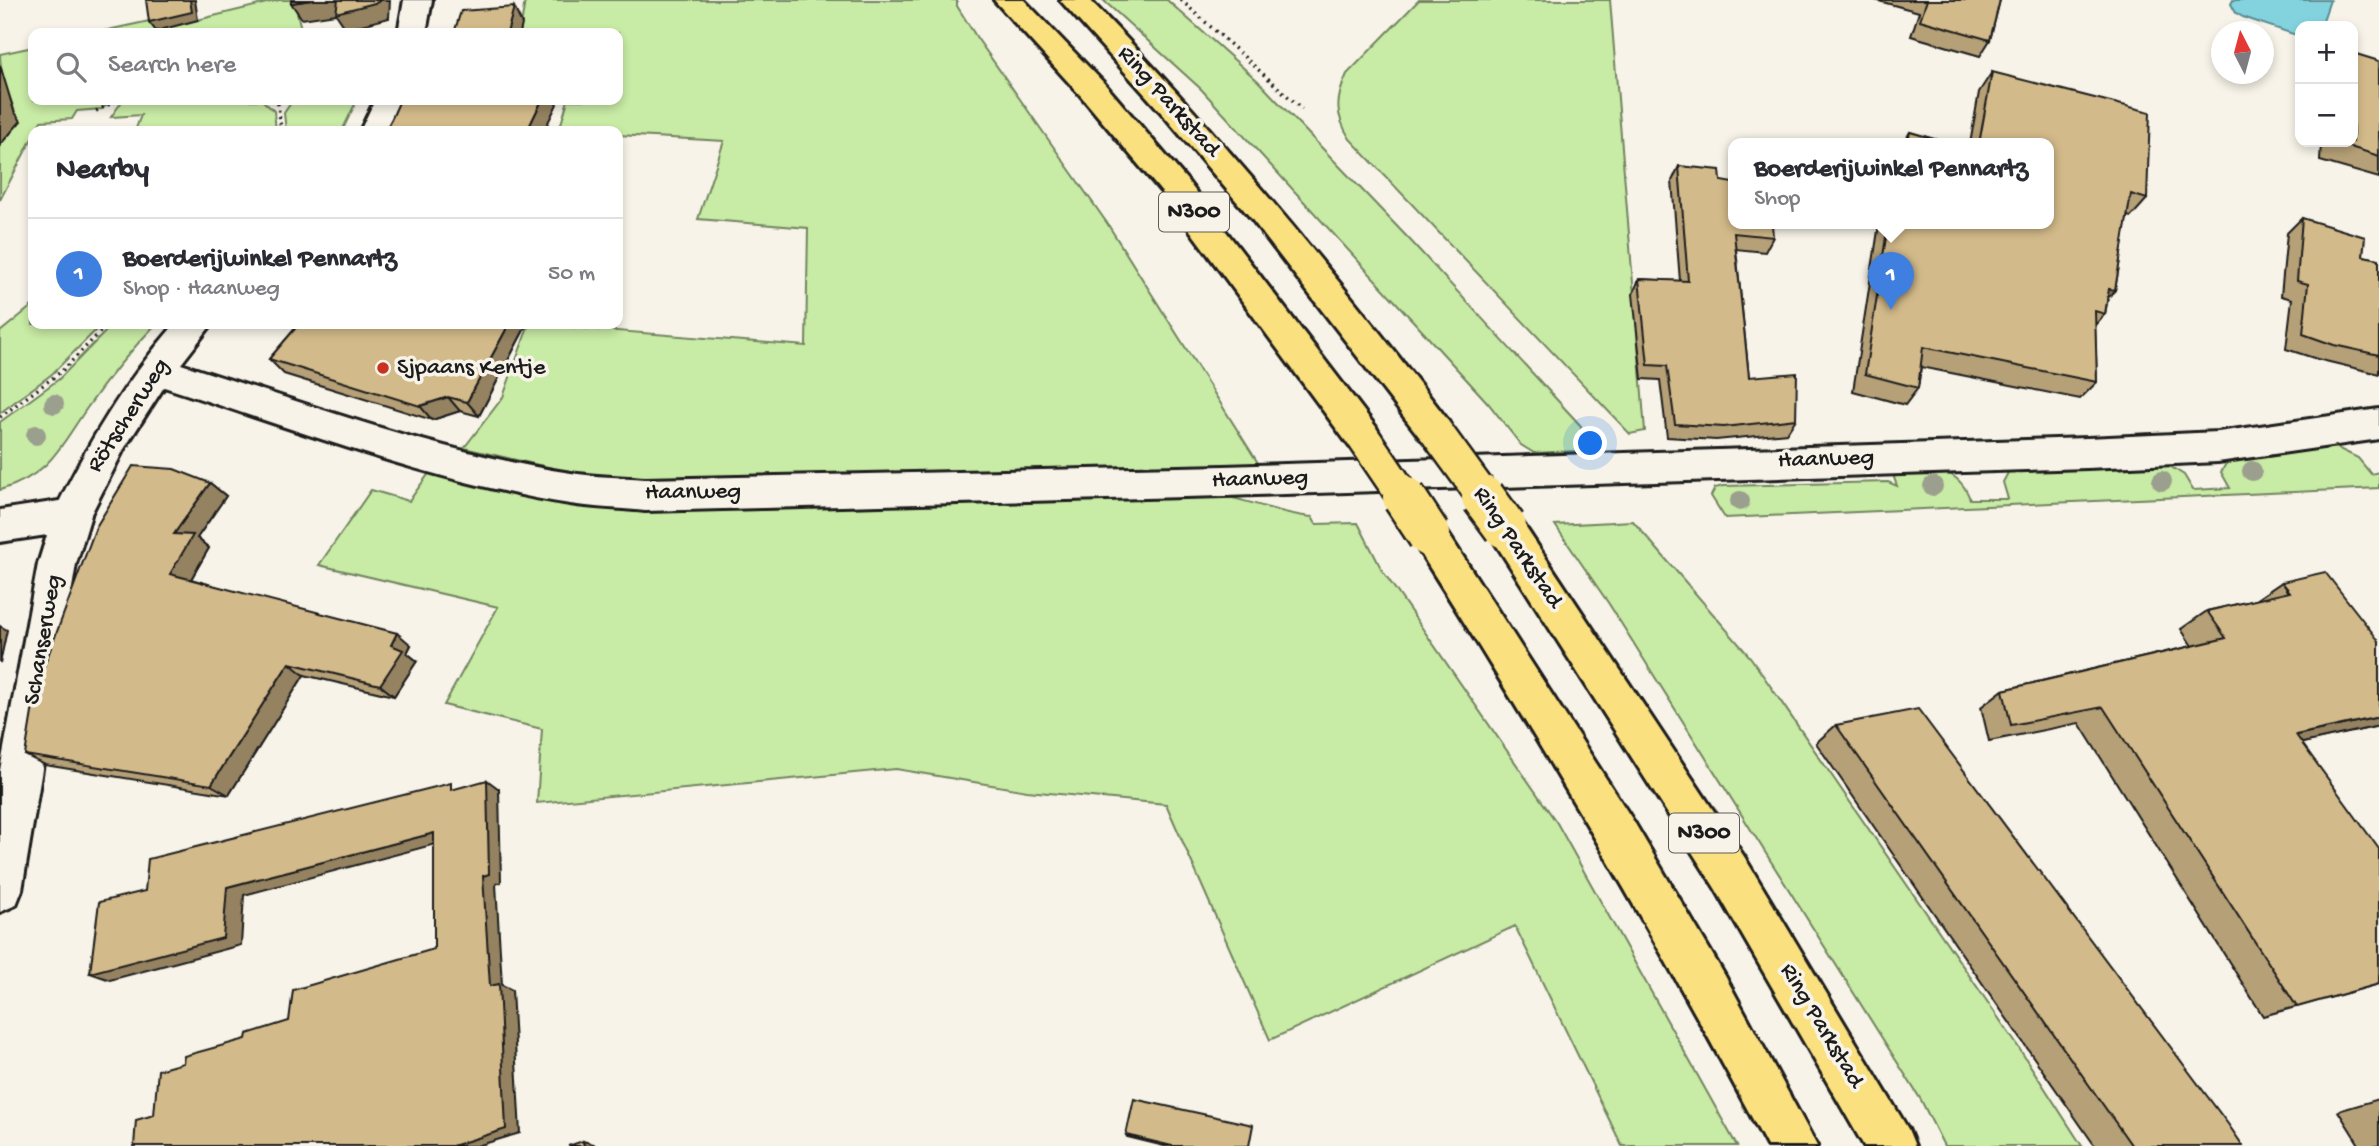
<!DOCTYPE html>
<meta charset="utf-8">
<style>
:root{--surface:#fff;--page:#f2f2f3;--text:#2b2b33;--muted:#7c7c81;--line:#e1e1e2;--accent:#b45309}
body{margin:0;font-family:"Gochi Hand",sans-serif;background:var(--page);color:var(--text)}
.controls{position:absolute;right:21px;top:21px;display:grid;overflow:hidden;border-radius:14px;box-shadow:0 4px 10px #0003}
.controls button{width:63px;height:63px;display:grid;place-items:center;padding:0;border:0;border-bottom:2px solid var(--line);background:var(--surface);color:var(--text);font:35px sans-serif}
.compass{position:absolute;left:2211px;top:21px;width:63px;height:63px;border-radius:50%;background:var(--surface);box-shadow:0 4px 10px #0003;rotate:354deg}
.you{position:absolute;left:1591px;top:444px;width:24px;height:24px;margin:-18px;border:5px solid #fff;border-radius:50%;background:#1a73e8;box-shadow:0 0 0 10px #1a73e833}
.badge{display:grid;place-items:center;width:46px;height:46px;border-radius:50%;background:var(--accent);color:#fff;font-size:23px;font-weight:700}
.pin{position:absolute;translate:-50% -58px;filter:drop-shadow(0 2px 4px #0008)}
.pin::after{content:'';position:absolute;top:37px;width:24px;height:21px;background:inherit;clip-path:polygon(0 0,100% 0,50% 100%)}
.popup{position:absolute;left:1728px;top:138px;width:326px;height:91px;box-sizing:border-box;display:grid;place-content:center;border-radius:14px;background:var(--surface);filter:drop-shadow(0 2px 5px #0005);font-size:23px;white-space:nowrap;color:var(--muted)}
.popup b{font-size:26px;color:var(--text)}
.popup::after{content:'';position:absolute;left:50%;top:100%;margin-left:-14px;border:14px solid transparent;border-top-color:var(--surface)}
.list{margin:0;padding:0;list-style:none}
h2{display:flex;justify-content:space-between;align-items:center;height:91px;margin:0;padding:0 28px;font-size:30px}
h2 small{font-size:23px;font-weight:400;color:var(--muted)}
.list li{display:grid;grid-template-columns:46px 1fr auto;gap:21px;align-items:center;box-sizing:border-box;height:112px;padding:0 28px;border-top:2px solid var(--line)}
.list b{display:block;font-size:26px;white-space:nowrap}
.list p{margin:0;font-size:23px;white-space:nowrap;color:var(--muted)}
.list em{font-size:23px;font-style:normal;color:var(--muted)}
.icon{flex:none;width:38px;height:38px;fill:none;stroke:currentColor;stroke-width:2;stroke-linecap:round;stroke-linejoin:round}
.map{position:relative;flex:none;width:2379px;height:1146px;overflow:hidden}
.search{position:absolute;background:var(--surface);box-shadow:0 4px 10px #0003;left:28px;top:28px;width:595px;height:77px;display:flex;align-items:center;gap:18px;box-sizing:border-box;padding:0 24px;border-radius:14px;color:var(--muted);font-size:26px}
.panel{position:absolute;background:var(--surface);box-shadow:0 4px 10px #0003;left:28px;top:126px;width:595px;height:203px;border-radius:14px}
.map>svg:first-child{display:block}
.green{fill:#c8eba5;stroke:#728460;stroke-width:2}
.water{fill:#83d3df;stroke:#5a8a91;stroke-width:2}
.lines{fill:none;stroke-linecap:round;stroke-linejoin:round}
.street-casing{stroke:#1c1c1c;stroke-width:6}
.secondary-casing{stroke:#1c1c1c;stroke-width:6}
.highway-casing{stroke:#1c1c1c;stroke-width:6}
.path{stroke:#1c1c1c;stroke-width:3.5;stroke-dasharray:2 4.5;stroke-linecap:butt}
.street{fill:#f7f3e8;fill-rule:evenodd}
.secondary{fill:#f7f3e8;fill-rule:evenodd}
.highway{fill:#fbe080;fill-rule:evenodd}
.highway-bridge-far1-casing{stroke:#1c1c1c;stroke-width:37;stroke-linecap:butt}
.highway-bridge-casing{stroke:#1c1c1c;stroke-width:47;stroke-linecap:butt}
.highway-bridge-far1{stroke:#fbe080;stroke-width:32}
.highway-bridge{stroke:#fbe080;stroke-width:42}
.tree{fill:#9b9f8e}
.wall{fill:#b5a077;stroke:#1c1c1c;stroke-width:2}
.shaded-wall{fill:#948261;stroke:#1c1c1c;stroke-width:2}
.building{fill:#d3ba8a;stroke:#1c1c1c;stroke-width:2}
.poi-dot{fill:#c8321e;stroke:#f7f3e8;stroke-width:2.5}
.labels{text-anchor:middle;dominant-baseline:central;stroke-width:7;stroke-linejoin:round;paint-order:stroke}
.shield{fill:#f7f3e8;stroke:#5e5c59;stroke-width:2}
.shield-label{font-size:23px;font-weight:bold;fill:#1c1c1c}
.street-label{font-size:24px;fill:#1c1c1c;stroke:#f7f3e8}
.poi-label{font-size:24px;fill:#1c1c1c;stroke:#f7f3e8;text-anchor:start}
</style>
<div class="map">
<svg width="2379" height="1146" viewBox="0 0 2379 1146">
<rect width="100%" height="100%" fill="#f7f3e8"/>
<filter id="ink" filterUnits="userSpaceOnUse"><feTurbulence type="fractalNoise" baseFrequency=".0143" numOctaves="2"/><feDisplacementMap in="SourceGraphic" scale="14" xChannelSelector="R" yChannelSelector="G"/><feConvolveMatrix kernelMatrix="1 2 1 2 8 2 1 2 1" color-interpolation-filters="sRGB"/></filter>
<g filter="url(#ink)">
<g class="green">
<path d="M279,0H294L302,33H94L154,20L156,30Z"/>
<path d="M525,0H957V6L977,38L1107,223L1260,466L672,480L578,474L464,448L503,397L529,324L806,346L808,228L698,219L724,141L618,135V131H559L568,100H618V33H520Z"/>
<path d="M1103,0H1167L1258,81L1410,240L1581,426V439L1577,451L1534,453L1521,445L1488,403L1201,89Z"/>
<path d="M1419,0H1610L1645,431L1630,434L1350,139C1335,115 1335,100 1347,74Z"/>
<path d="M33,47V100H112L102,109L77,111L72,119L41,121L0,200V141L10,134L18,120C11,99 0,77 0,54Z"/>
<path d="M123,100H262L274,111L276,131H135L141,115L111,117Z"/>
<path d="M293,100H357L342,131H286L284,113Z"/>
<path d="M33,305V324H102L52,374L0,413V332Z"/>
<path d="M113,324H156C131,350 108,378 87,408C60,447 50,475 0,490V422L59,379Z"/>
<path d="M2331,445L2358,458L2371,474L2379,472V488L1725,518L1711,496L1715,488L1723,486L1888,482L1897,486L1892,472C1926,471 1956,461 1970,499H2008L2003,482L2010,469L2163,462L2184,475L2193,490L2230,488L2221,472L2230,457Z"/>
<path d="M430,472C487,486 543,503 602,507L1211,494C1246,498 1277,514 1312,517L1316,524L1358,523L1382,570L1557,823L1737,1146H1622L1515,926L1270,1040L1166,804L1027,791L896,769L537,803L542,729L444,705L498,607L319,565L371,490L409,501Z"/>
<path d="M1633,521L1751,658L2015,1042L2082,1146H1944L1921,1100L1609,604L1555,525Z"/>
</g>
<path class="water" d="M2233,0H2330L2321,26H2300L2299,36L2243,17L2236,13L2231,4Z"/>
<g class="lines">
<defs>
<g id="street">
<path d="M404,0H432L426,33H398Z"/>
<path d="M375,100H405L390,131H360Z"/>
<path d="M175,324H212L181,364C309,404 438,453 571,473C595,477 620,477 645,479L1224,466L2087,438L2218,432L2379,409V439L2218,462L2087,468L1224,496L645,511C620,508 595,508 570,504C435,483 295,429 164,387L124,449L85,526L72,531L59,526L53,515C86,445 125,381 175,324Z"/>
</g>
<path id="secondary" d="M72,499L85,504L91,515L76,564L22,890L16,905L0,912V770L38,564L47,535L0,542V510Z"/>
<g id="highway">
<path d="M994,0H1024L1103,82L1186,179L1376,427L1381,437L1376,447L1363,452L1350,447L1164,195L1081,96Z"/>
<path d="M1060,0H1090C1218,132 1335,273 1447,419L1452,429L1447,439L1434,444L1421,439L1250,217L1159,110Z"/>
<path d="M1505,511L1518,516L1745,858L1908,1129L1915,1146H1864L1715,888L1492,538L1486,527L1492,516Z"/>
<path d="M1429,519L1442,524L1634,822L1724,974L1817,1146H1767C1658,941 1541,742 1416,546L1410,535L1416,524Z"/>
</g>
</defs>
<use href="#street" class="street-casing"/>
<use href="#secondary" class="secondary-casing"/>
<use href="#highway" class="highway-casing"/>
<g class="path">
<path d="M1181,0L1302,109"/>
<path d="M272,100L278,104"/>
<path d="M96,111L118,100"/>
<path d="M281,131L278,104L286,100"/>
<path d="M0,417L62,371L108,324"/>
</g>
<use href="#street" class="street"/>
<use href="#secondary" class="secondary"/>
<use href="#highway" class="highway"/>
<defs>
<g id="highway-bridge-far1">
<path d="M1434,429L1485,499"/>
<path d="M1363,437L1405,499"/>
</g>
<g id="highway-bridge">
<path d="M1404,497L1429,535"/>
<path d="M1483,497L1505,527"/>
</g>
</defs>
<use href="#highway-bridge-far1" class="highway-bridge-far1-casing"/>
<use href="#highway-bridge" class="highway-bridge-casing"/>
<use href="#highway-bridge-far1" class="highway-bridge-far1"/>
<use href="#highway-bridge" class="highway-bridge"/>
</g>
<g class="tree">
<circle cx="54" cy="404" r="10"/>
<circle cx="36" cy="435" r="10"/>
<circle cx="2252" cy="471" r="10"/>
<circle cx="2162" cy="481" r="10"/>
<circle cx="1933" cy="486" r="10"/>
<circle cx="1740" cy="501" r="10"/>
</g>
<g class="wall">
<path d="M1875,0H2000L1990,40L1980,56L1911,36L1919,12Z"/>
<path d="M2379,61V178L2320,161L2321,142H2353Z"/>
<path d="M1992,72L2147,199L2131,217L2127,216L2115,290L2108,298L2105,314L2095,325L2097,382L2080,399L1921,367L1918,388L1905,405L1853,391L1879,224H2048V144H1970L1979,92Z"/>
<path d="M1910,132L1951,144H1903Z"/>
<path d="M1679,166L1721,181L1773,237L1765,252L1736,249L1749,377L1796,419L1787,433L1716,440L1667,437L1660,380L1642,379L1633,294L1639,279L1680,281L1672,181Z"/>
<path d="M2302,218L2363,256L2379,259V374L2317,359L2286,349L2292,299L2281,296L2287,233Z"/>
<path d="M299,324H527L479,416L460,411L432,420L284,374L269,359Z"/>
<path d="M210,483L226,496L197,538L209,548L191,579L411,645L407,653L417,661L394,696L304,675L229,795L45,765L25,755Z"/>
<path d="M2282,582L2379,726L2302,743L2379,984L2263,1016L2079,723L1989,741L1981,707L2003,690L2192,646L2181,629L2207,611L2255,600Z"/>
<path d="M1836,725L2243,1146H2095L1816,743Z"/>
<path d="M2379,1099V1146H2360L2338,1111Z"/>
<path d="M1126,1135L1249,1146H1164L1127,1137Z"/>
</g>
<g class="shaded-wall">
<path d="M190,0H195L198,20L156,31L149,22Z"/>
<path d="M312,0H390L389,18L346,29L336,14L302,19L291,3Z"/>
<path d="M514,7L522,24L520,33H507Z"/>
<path d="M0,65L14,111L21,121L0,145Z"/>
<path d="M542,100H554L557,104L544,131H527Z"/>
<path d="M509,324H527L479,416L467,402Z"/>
<path d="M448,397L460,411L432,420L420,406Z"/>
<path d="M210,483L226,496L197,538L209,548L187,586L170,574L174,534Z"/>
<path d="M0,626L7,630L0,663Z"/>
<path d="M397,633L411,645L407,653L417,661L394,696L380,685L391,645Z"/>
<path d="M289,663L304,675L229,795L211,785Z"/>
<path d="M2379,717V726L2267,751L2296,735Z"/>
<path d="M487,780L499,789L501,882L496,884L502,985L512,990L520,1133L477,1146H452L483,876Z"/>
<path d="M434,833L447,841L244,895L241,945L110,980L90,973L227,887Z"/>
<path d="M583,1141L594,1144L595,1146H584Z"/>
</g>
<g class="building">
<path d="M146,0H190L192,12L149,22Z"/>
<path d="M291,0H312L291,3Z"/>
<path d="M338,0H379V2L336,13Z"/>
<path d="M1927,0H2000L1990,40L1920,20Z"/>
<path d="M514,7L507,33H454L461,11Z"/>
<path d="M2353,53L2379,61V156L2337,143V142H2353Z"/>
<path d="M1992,72L2150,112L2147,199L2131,194L2115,290L2109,289L2105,314L2095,311L2097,382L1923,347L1918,388L1865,374L1888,224H2048V144H1979Z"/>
<path d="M400,100H542L527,131H385L392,118Z"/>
<path d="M1910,132L1951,144H1907Z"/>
<path d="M1679,166L1720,170L1721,181L1733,183V224H1772L1773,237L1734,233L1749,377L1797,373L1796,419L1724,427L1675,424L1667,366L1648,365L1639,279L1688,281Z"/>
<path d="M2302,218L2365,237L2363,256L2379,259V355L2334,345L2303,334L2308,284L2297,281Z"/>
<path d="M299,324H509L467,402L448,397L420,406L269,359Z"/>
<path d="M133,466L174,469L210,483L174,534L193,535L170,574L397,633L391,645L403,650L380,685L289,663L211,785L25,755L36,688L96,527Z"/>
<path d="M2325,572L2379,641V717L2296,735L2379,849V984L2297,1007L2103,707L2011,725L2003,690L2226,638L2207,611L2290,592L2282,582Z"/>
<path d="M1918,709L2228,1124L2243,1146H2132L1836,725Z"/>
<path d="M487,780L489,874L483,876L490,986L499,984L506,1129L452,1146H134L136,1120L154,1115L158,1070L183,1063L184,1056L246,1039L247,1034L289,1021L293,990L434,949V833L227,887L223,938L90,973L99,902L145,891L148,859L451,783V790Z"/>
<path d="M1134,1099L1253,1125L1249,1146H1172L1126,1135Z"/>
<path d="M583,1141L584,1146H568Z"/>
</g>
</g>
<circle class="poi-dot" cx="383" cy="368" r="7"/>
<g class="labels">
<g class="shield">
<rect x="1159" y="192.5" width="70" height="39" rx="5"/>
<rect x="1669" y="813.5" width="70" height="39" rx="5"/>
</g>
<g class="shield-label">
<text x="1194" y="212">N300</text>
<text x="1704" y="833">N300</text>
</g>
<g class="street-label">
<text transform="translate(1168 102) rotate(48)">Ring Parkstad</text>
<text transform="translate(129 416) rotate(-57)">Rötscherweg</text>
<text transform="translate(1826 460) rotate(-2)">Haanweg</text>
<text transform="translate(1260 480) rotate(-2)">Haanweg</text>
<text transform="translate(693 493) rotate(-1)">Haanweg</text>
<text transform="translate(1517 548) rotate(56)">Ring Parkstad</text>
<text transform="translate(44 640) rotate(-80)">Schanserweg</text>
<text transform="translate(1821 1026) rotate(59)">Ring Parkstad</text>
</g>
<g class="poi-label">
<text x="397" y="368">Sjpaans Kentje</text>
</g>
</g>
</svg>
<div class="controls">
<button>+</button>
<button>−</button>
</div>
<svg class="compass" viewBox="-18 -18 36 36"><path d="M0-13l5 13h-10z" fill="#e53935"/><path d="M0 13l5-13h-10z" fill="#7c7c81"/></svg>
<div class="you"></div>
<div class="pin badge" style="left:1891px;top:310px;background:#3f7fe0">1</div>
<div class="popup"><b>Boerderijwinkel Pennartz</b>Shop</div>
<div class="search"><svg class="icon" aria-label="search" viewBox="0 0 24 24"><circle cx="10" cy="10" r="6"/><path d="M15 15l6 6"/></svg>Search here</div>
<section class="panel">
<h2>Nearby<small></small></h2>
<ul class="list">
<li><span class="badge" style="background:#3f7fe0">1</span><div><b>Boerderijwinkel Pennartz</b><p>Shop · Haanweg</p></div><em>50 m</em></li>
</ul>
</section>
</div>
